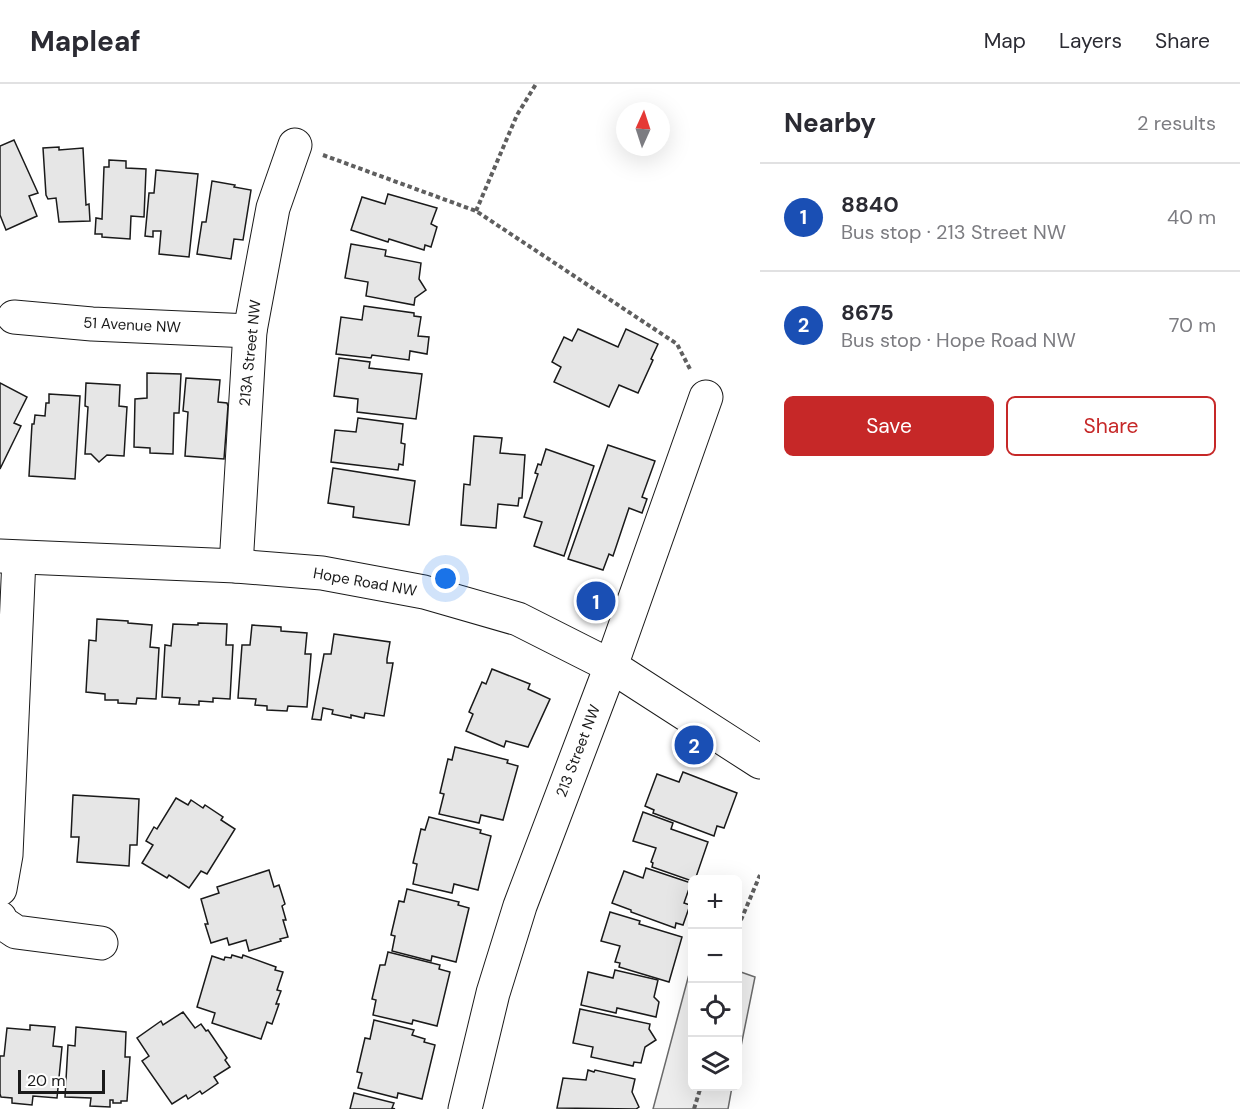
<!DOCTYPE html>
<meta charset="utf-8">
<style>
:root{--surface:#fff;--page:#f2f2f3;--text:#2b2b33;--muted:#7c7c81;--line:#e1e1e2;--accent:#c62828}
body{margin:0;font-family:"DM Sans",sans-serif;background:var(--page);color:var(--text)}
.controls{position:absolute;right:18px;bottom:18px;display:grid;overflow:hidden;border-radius:9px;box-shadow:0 6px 24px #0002}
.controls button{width:54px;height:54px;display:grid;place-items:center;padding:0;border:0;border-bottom:2px solid var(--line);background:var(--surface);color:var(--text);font:30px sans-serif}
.compass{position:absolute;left:616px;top:18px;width:54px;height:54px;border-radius:50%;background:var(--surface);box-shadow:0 6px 24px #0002;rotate:3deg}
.scale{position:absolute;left:18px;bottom:15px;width:87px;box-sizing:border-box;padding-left:6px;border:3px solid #1a1a1a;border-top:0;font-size:16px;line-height:21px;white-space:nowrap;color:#1a1a1a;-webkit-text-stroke:4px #fff;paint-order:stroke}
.you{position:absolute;left:446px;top:495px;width:21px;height:21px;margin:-15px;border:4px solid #fff;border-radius:50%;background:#1a73e8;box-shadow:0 0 0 9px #1a73e833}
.badge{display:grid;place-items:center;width:39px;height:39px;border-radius:50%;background:var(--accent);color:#fff;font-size:20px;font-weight:700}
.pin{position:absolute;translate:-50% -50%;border:3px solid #fff;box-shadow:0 2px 6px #0006}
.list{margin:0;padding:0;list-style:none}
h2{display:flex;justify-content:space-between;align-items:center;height:78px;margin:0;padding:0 24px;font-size:26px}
h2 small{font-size:20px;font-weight:400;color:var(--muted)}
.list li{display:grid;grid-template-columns:39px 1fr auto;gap:18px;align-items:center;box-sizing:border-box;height:108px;padding:0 24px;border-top:2px solid var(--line)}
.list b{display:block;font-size:22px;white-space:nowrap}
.list p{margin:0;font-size:20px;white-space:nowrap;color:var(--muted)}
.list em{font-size:20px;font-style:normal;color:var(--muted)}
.actions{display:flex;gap:12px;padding:18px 24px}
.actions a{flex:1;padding:14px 0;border:2px solid var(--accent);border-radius:9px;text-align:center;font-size:21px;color:var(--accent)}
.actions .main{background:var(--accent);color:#fff}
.icon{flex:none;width:33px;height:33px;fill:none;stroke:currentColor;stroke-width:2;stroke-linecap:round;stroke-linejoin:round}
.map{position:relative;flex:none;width:760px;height:1025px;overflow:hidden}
header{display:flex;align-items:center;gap:36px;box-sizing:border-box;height:84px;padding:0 30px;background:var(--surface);border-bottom:2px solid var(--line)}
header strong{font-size:28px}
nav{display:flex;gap:33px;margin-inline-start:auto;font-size:21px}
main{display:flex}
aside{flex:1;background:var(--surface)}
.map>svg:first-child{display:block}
.built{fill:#ededed;stroke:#6a6a6a;stroke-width:1.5}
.building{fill:#e6e6e6;stroke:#1a1a1a;stroke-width:1.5}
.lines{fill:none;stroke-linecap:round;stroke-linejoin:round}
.minor-casing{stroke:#1a1a1a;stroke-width:35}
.path{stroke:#5f5f5f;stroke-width:4;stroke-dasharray:4.5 3;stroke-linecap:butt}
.minor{stroke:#fff;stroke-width:33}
.labels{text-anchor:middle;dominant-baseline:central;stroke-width:4.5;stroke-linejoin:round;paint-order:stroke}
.street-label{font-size:15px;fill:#1a1a1a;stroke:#fff}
</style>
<header>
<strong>Mapleaf</strong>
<nav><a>Map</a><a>Layers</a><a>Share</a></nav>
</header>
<main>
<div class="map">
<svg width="760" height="1025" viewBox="0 0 760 1025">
<rect width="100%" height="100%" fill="#fff"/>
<g class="built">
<path d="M692,879V1002L732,1003L728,1025H653Z"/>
<path d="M738,887L755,893L738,977Z"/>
</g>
<g class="building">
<path d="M14,56L38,109L29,112L37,132L6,146L0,131V62Z"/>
<path d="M59,63V66L83,64L86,121L89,120L90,137L59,138L56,114L48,115L46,111L43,64Z"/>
<path d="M109,76L126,77V84L146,85L144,133L131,132L130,155L102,153V150H95L96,134L102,135L104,83H109Z"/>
<path d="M156,86L198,90L189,173L159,170L161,147H153V153L145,152L149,109H154Z"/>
<path d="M212,97L235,101L234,103L251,106L243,156L234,155L231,175L197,170L202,138H206Z"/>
<path d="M388,110L437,124L431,140L437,143L431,163L425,161L424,166L389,155L388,158L351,146L362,113L385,120Z"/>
<path d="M351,160L386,166L385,172L421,179L419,195L426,206L415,214L414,221L366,212L368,198L345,194Z"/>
<path d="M364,222L414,229V232L421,233L418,252L429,253L427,270L410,267L409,276L372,271L371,274L336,270L341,233L362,236Z"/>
<path d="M578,245L618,263L626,245L658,260L651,275L653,276L638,309L619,301L609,323L554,298L561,283L552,278L564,253L572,257Z"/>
<path d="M339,274L370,278L369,284L422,290L416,335L357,328L358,315L334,312Z"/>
<path d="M147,289L181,290L179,329H174L173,370L150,369V364L134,363L135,315L147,314Z"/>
<path d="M186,294L220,296L218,318L227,319L228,322L224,375L185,372L188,328L183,327Z"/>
<path d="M0,299L27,313L14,339L21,342L0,385Z"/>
<path d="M86,299L120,301L119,322L127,323L124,372L107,371L99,378L91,370H85L88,323L85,322Z"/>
<path d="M49,310L80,312L75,395L29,392L32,340H34L35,331L45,332L46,319H49Z"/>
<path d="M358,334L403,340L401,359L405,360L403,381L399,380L398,386L331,378L335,346L356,348Z"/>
<path d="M474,352L502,354L500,369L525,371L522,414H519L518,422L498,420L496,444L461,441L464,400L470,401Z"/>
<path d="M608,361L655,377L642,413L647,415L642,429L629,424L613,472L609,470L603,486L568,475Z"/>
<path d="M546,365L594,382L564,472L534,462L542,438L524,433L538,390L535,389L538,380L541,381Z"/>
<path d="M333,384L415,397L409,441L353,433L354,423L328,419Z"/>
<path d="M97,535L128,537V539L152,541L150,563L159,564L156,615L137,614L136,620L118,619V616H105V610L86,608L89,556L96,557Z"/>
<path d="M198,539L227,540L226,561H233L230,615L213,614V618L199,617V621L179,620L180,614L162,613L165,561L171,562L173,540L198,541Z"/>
<path d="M252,541L281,543V547L307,549L305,570H311L307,623L288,622L287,627L267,626V622L255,621L256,615L238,614L242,561H250Z"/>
<path d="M334,550L390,558L387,575V579H393L384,632L365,629L364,634L351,631V634L332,630L333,626L323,624L321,636L312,635L324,570H331Z"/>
<path d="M492,585L530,600L528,605L550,615L528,663L506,657L504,663L466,647L473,630L469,628L482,598L486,600Z"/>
<path d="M455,663L508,676L507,679L518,682L503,736L481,731L479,739L439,730L444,710L440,709L448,675L452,676Z"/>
<path d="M683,688L737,709L724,744L717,742L714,752L653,729L654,726L645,722L657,690L679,698Z"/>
<path d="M73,711L139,715L137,761H130L129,782L77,778L79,753H71Z"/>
<path d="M176,714L188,721L191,716L203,724L205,721L223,733L221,736L235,745L207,790L201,787L189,804L169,791L167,794L142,779L153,761L146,757L154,743L157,745Z"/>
<path d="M643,728L673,739L671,745L708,758L695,796L692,797L652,783L653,779L651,778L656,764L633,757Z"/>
<path d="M429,733L481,746L480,749L491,752L478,806L454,800L452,809L413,800L417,780L413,779L421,745L425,746Z"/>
<path d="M646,784L691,799L684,819L690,821L683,841L676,839L675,844L631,828V826L612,819L624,787L643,794Z"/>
<path d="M269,786L274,803L279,801L285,820L282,822L286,836H283L288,853L280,855L281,857L249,867L246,856L229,861L227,854L211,859L205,840H208L201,815L219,809L217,803Z"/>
<path d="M407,805L459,818L458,821L469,824L456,878L432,872L431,877L392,867L395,852L391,851L399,817L404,818Z"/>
<path d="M610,828L640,837L639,840L682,853L669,898L619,883L620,879L615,878L620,862L601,857Z"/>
<path d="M388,868L440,881L439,885L450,888L437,942L413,936L412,940L373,931L376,916L372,915L380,881H385Z"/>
<path d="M232,871L242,874L243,871L276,883L275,886L283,888L277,906L281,907L276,920H279L272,940L267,938L261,955L212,939L215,929L197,923L212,872L224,876L225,873L231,874Z"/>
<path d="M615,886L658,896L654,913L659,918L656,933L617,924L616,929L581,921L588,888L613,894Z"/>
<path d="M580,925L650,940L649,945L656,956L645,963L641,979L634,978L633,982L591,973L593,963L573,959Z"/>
<path d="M183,928L195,944L201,940L206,947L208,946L227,974L225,976L230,983L214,993L218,999L202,1010L200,1007L188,1015L186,1011L172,1020L142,977L149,972L137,954L161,937L163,941Z"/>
<path d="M374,936L414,946L412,951L425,955L424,958L435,961L422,1015L398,1009L397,1014L358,1004L362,989L357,988L365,954L370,955Z"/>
<path d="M30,941L55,943L53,962L62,963L57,1014L33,1012L32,1021L12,1019V1014L1,1013L0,1010V972H4L7,944L30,946Z"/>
<path d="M76,943L126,948L125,973H130L127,1017H121V1019H113V1016H110V1023L90,1022L91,1014L65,1013L68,961L75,962Z"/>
<path d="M588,986L594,988L595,986L635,995L632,1008L639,1023L636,1025L557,1024L563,994L586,996Z"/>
<path d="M354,1009L394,1019L392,1024L395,1025H350Z"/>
</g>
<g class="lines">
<defs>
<g id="minor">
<path d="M14,233L92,240L250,247"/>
<path d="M0,472L236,482L322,489L424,508L518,535L611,582L760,678"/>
<path d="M236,482L250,247L273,124L295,61"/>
<path d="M0,805L6,771L19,474"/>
<path d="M0,834L1,838L16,848L101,859"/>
<path d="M465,1025L493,909L520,822L611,582L706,313"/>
</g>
</defs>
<use href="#minor" class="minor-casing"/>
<g class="path">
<path d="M323,71L476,127L677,260L691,287"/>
<path d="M476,127L517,31L536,0"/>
<path d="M738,843L760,791"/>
<path d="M738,882V885"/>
<path d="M694,1025L701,1002"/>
</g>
<use href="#minor" class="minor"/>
</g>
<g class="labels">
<g class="street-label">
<text transform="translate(132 241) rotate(3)">51 Avenue NW</text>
<text transform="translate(250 269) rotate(-84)">213A Street NW</text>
<text transform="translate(365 498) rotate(10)">Hope Road NW</text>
<text transform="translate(578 667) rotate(-69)">213 Street NW</text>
</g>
</g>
</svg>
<div class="controls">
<button>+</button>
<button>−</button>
<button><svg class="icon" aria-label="locate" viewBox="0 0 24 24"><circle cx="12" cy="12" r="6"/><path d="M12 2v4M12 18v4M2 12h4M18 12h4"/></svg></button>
<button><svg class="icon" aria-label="layers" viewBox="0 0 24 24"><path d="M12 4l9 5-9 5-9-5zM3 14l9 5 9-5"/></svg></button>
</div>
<svg class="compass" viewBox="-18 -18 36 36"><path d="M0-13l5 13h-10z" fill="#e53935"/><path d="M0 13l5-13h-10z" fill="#7c7c81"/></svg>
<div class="scale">20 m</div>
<div class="you"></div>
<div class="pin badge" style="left:596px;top:517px;background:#1a4fb4">1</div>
<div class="pin badge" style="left:694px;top:661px;background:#1a4fb4">2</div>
</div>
<aside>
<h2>Nearby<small>2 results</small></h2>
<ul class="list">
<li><span class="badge" style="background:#1a4fb4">1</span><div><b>8840</b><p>Bus stop · 213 Street NW</p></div><em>40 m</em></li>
<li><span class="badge" style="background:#1a4fb4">2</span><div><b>8675</b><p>Bus stop · Hope Road NW</p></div><em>70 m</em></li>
</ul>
<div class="actions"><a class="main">Save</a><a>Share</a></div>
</aside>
</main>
